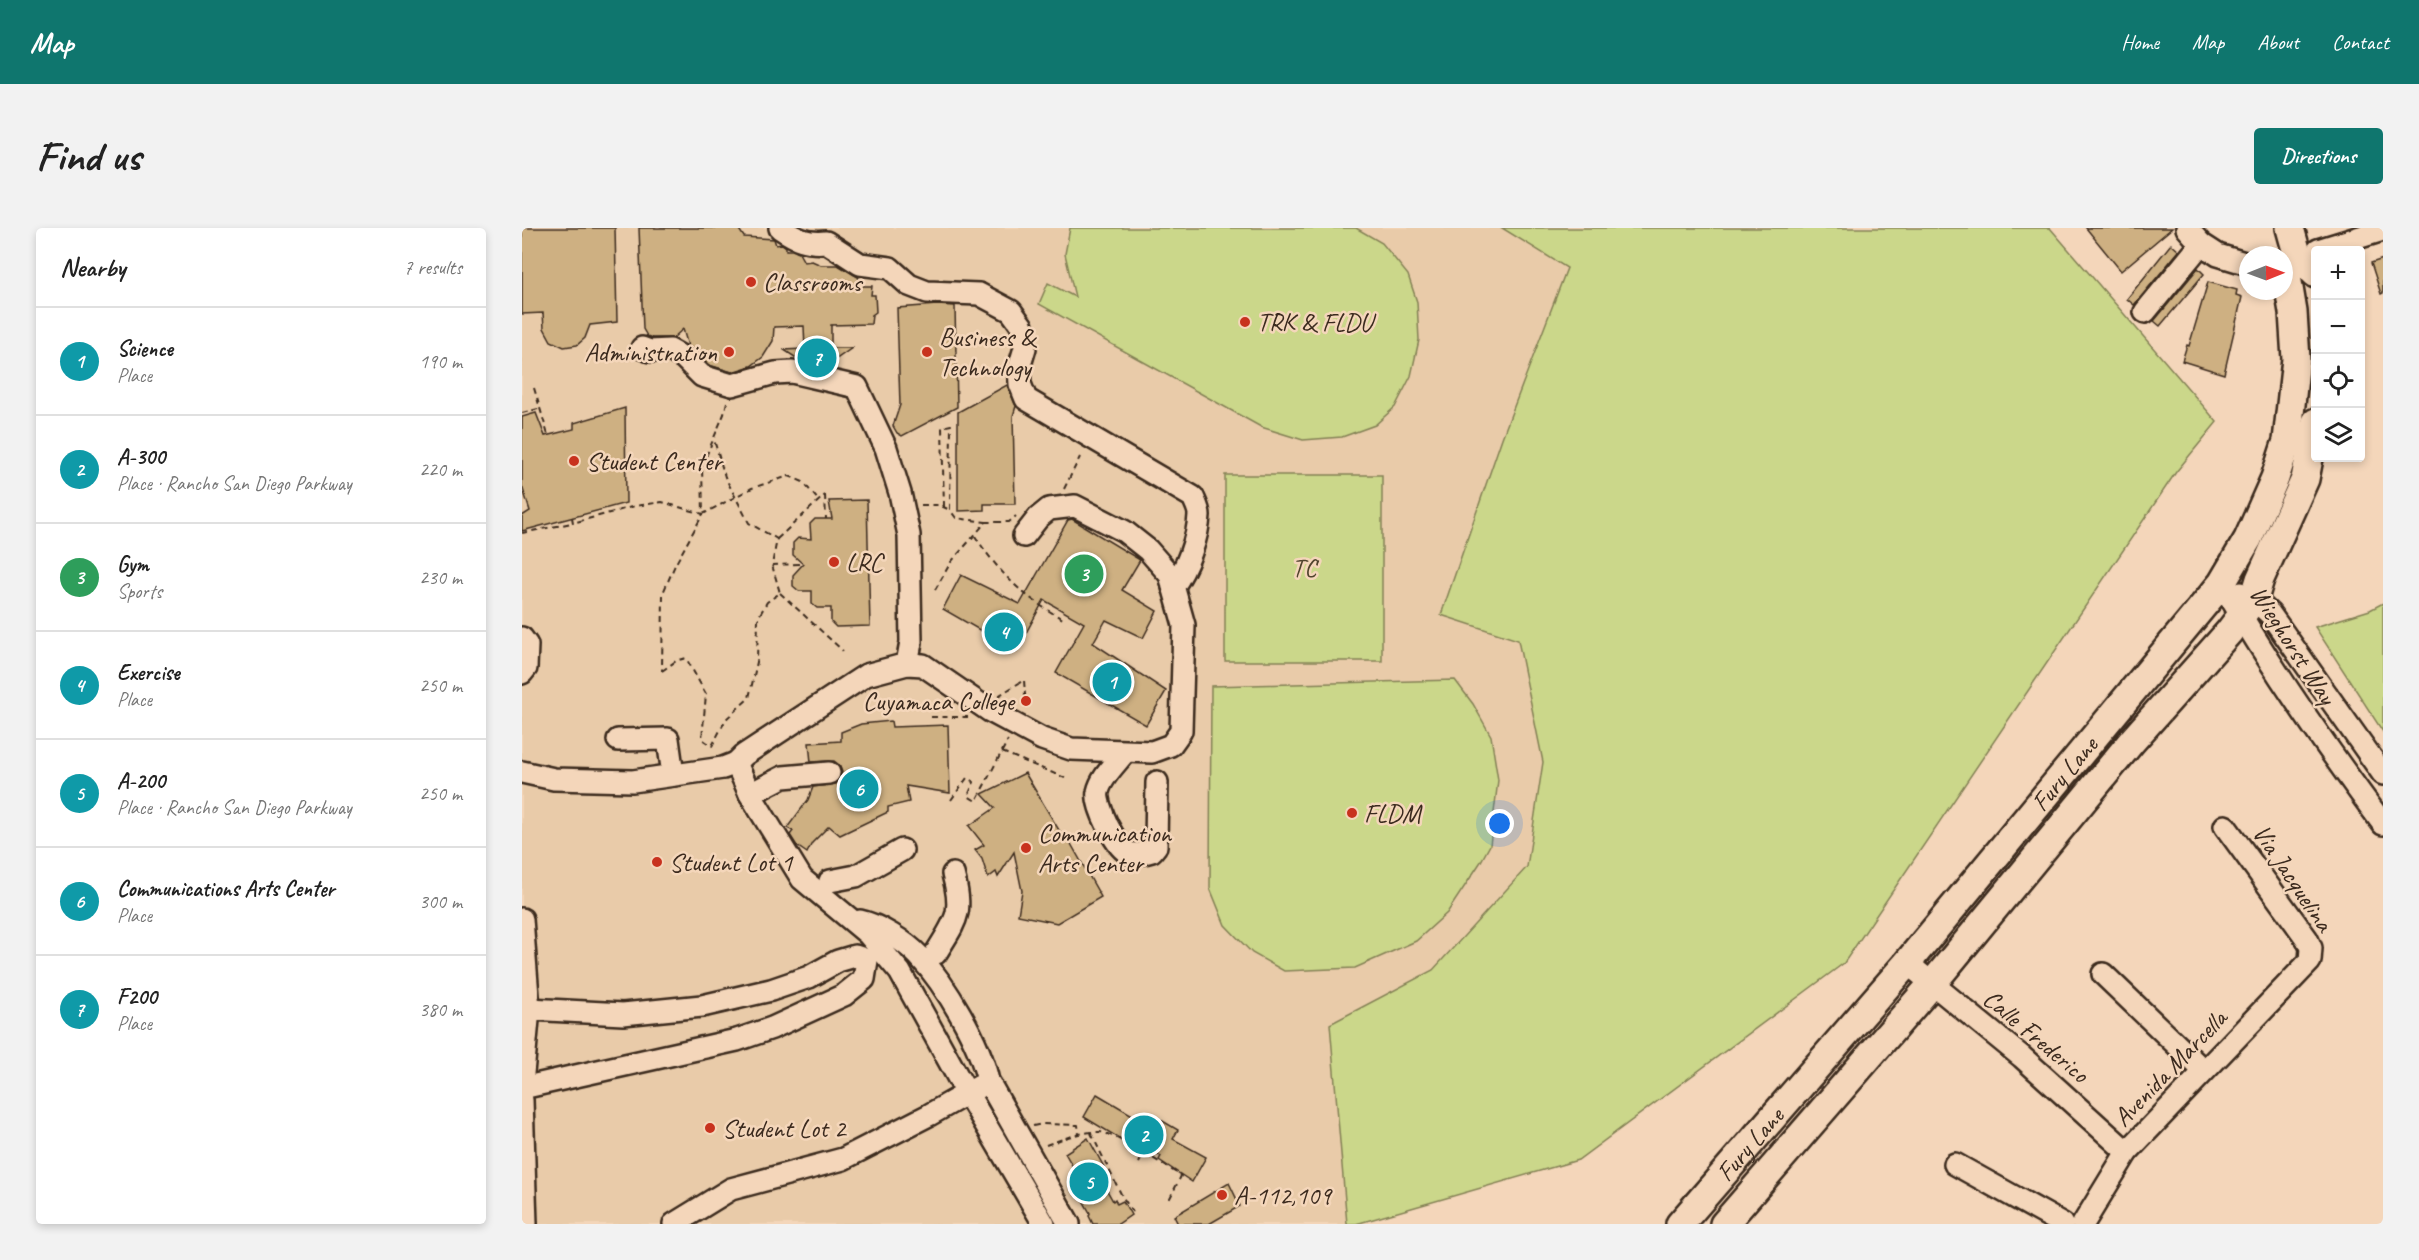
<!DOCTYPE html>
<meta charset="utf-8">
<style>
:root{--surface:#fff;--page:#f2f2f2;--text:#222;--muted:#767676;--line:#e0e0e0;--accent:#0f766e}
body{margin:0;font-family:Caveat,sans-serif;background:var(--page);color:var(--text)}
.controls{position:absolute;right:18px;top:18px;display:grid;overflow:hidden;border-radius:6px;box-shadow:0 3px 9px #0003}
.controls button{width:54px;height:54px;display:grid;place-items:center;padding:0;border:0;border-bottom:2px solid var(--line);background:var(--surface);color:var(--text);font:30px sans-serif}
.compass{position:absolute;left:1717px;top:18px;width:54px;height:54px;border-radius:50%;background:var(--surface);box-shadow:0 3px 9px #0003;rotate:89deg}
.you{position:absolute;left:978px;top:596px;width:21px;height:21px;margin:-15px;border:4px solid #fff;border-radius:50%;background:#1a73e8;box-shadow:0 0 0 9px #1a73e833}
.badge{display:grid;place-items:center;width:39px;height:39px;border-radius:50%;background:var(--accent);color:#fff;font-size:20px;font-weight:700}
.pin{position:absolute;translate:-50% -50%;border:3px solid #fff;box-shadow:0 2px 6px #0006}
.list{margin:0;padding:0;list-style:none}
h2{display:flex;justify-content:space-between;align-items:center;height:78px;margin:0;padding:0 24px;font-size:26px}
h2 small{font-size:20px;font-weight:400;color:var(--muted)}
.list li{display:grid;grid-template-columns:39px 1fr auto;gap:18px;align-items:center;box-sizing:border-box;height:108px;padding:0 24px;border-top:2px solid var(--line)}
.list b{display:block;font-size:22px;white-space:nowrap}
.list p{margin:0;font-size:20px;white-space:nowrap;color:var(--muted)}
.list em{font-size:20px;font-style:normal;color:var(--muted)}
.icon{flex:none;width:33px;height:33px;fill:none;stroke:currentColor;stroke-width:2;stroke-linecap:round;stroke-linejoin:round}
.map{position:relative;flex:none;width:1861px;height:996px;overflow:hidden;border-radius:6px}
header{display:flex;align-items:center;gap:36px;box-sizing:border-box;height:84px;padding:0 30px;background:var(--accent);color:#fff}
header strong{font-size:28px}
nav{display:flex;gap:33px;margin-inline-start:auto;font-size:21px}
.intro{display:flex;align-items:center;justify-content:space-between;box-sizing:border-box;height:144px;padding:0 36px}
h1{margin:0;font-size:42px}
.button{padding:15px 27px;border-radius:6px;background:var(--accent);color:#fff;font-size:21px;font-weight:700}
main{display:flex;gap:36px;padding:0 36px}
aside{flex:1;background:var(--surface);border-radius:6px;box-shadow:0 3px 9px #0003}
.map>svg:first-child{display:block}
.built{fill:#e9cba9}
.green{fill:#cbd78a;stroke:#838054;stroke-width:1.5}
.building{fill:#ceb082;stroke:#3b2a1e;stroke-width:1.5}
.lines{fill:none;stroke-linecap:round;stroke-linejoin:round}
.minor-casing{stroke:#3b2a1e;stroke-width:26}
.major-casing{stroke:#3b2a1e;stroke-width:32}
.path{stroke:#3b2a1e;stroke-width:2;stroke-dasharray:6 4.5;stroke-linecap:butt}
.minor{stroke:#f4d6ba;stroke-width:21}
.major{stroke:#f4d6ba;stroke-width:27}
.path-bridge{stroke:#3b2a1e;stroke-width:2;stroke-dasharray:6 4.5;stroke-linecap:butt}
.poi-dot{fill:#c8321e;stroke:#f4d6ba;stroke-width:2}
.labels{text-anchor:middle;dominant-baseline:central;stroke-width:5;stroke-linejoin:round;paint-order:stroke}
.poi-label{font-size:26px;fill:#3b2a1e;stroke:#f4d6ba;text-anchor:start}
.park-label{font-size:26px;fill:#51442e;stroke:#f4d6ba}
.street-label{font-size:26px;fill:#3b2a1e;stroke:#f4d6ba}
</style>
<header>
<strong>Map</strong>
<nav><a>Home</a><a>Map</a><a>About</a><a>Contact</a></nav>
</header>
<div class="intro"><h1>Find us</h1><a class="button">Directions</a></div>
<main>
<aside>
<h2>Nearby<small>7 results</small></h2>
<ul class="list">
<li><span class="badge" style="background:#0f9aa8">1</span><div><b>Science</b><p>Place</p></div><em>190 m</em></li>
<li><span class="badge" style="background:#0f9aa8">2</span><div><b>A-300</b><p>Place · Rancho San Diego Parkway</p></div><em>220 m</em></li>
<li><span class="badge" style="background:#2e9e5b">3</span><div><b>Gym</b><p>Sports</p></div><em>230 m</em></li>
<li><span class="badge" style="background:#0f9aa8">4</span><div><b>Exercise</b><p>Place</p></div><em>250 m</em></li>
<li><span class="badge" style="background:#0f9aa8">5</span><div><b>A-200</b><p>Place · Rancho San Diego Parkway</p></div><em>250 m</em></li>
<li><span class="badge" style="background:#0f9aa8">6</span><div><b>Communications Arts Center</b><p>Place</p></div><em>300 m</em></li>
<li><span class="badge" style="background:#0f9aa8">7</span><div><b>F200</b><p>Place</p></div><em>380 m</em></li>
</ul>
</aside>
<div class="map">
<svg width="1861" height="996" viewBox="0 0 1861 996">
<rect width="100%" height="100%" fill="#f4d6ba"/>
<filter id="ink" filterUnits="userSpaceOnUse"><feTurbulence type="fractalNoise" baseFrequency=".0167" numOctaves="2"/><feDisplacementMap in="SourceGraphic" scale="12" xChannelSelector="R" yChannelSelector="G"/><feConvolveMatrix kernelMatrix="1 2 1 2 8 2 1 2 1" color-interpolation-filters="sRGB"/></filter>
<g filter="url(#ink)">
<path class="built" d="M0,0H980L1046,39L980,210L919,387L996,412L1021,534L1005,639L911,742L808,796L825,996H0Z"/>
<g class="green">
<path d="M548,0H834L860,15L886,47L895,74L897,112L889,148L873,179L853,197L820,209L781,212L739,199L517,76L526,55L553,69L543,26Z"/>
<path d="M980,0H1528L1695,194L1654,244L1322,735L1056,932L834,996H825L808,796L911,742L1005,639L1021,534L996,412L919,387L980,210L1045,40Z"/>
<rect x="703" y="247" width="157" height="186"/>
<path d="M1861,375V504L1793,399L1848,382Z"/>
<path d="M933,452L951,476L969,508L976,552L968,617L958,635L925,685L894,713L833,740L762,743L730,725L703,697L688,660L689,458Z"/>
</g>
<g class="building">
<path d="M0,0H93L95,94L68,97L63,110L55,117L42,119L29,113L22,100L21,85L0,86Z"/>
<path d="M117,0H216L222,9L252,11L254,17L260,16L264,19V22H270L277,25L282,34L290,33L299,37H316L336,49L341,58H350L349,67H353L354,84L350,87L349,96L309,97V120H330L310,134L296,137L279,133L262,122L283,121L282,98L252,99L251,113L241,129L229,138L210,144L187,137L166,118L161,101L151,110H130L125,108L121,101Z"/>
<path d="M1564,0H1650L1599,43Z"/>
<path d="M1649,16L1657,23L1612,77L1605,71Z"/>
<path d="M1861,31V65L1859,66L1849,35Z"/>
<path d="M1676,40L1682,46L1638,98L1632,93Z"/>
<path d="M1686,54L1715,62L1714,67L1720,69L1702,146L1660,133L1665,117L1667,118Z"/>
<path d="M415,77L433,78L435,179L380,208L375,205L371,198L378,177L375,80Z"/>
<path d="M485,157L494,178L491,188L493,276H462V282L436,283V184Z"/>
<path d="M103,180L104,275L0,303V288L8,283L0,258V189L14,185L23,208L52,201V195Z"/>
<path d="M345,272L348,398L314,399L309,394V380H295L290,376V363H277L271,358V347L281,336L271,327V315L276,310L289,311L288,296L293,291H310L307,273Z"/>
<path d="M550,291L618,332L600,362L635,383L621,410L584,392L571,415L644,463L624,497L534,445L562,395L522,372L494,423L421,381L439,347L498,376L546,292Z"/>
<path d="M369,493L370,499L426,497L428,565L384,558L387,574L366,579V584L318,607L307,598L290,615L285,625L275,618L268,607L271,603L265,600L286,572L291,559L314,556L318,551L320,544L317,537L312,533L289,534L287,515L319,513V504L339,496Z"/>
<path d="M503,545L541,609L544,607L579,669L535,695L496,687L500,663L492,624L476,649L474,644L466,650L460,631L453,622L462,617L447,598L473,580L460,566Z"/>
<path d="M575,866L622,894L627,885L656,902L651,911L684,929L670,954L637,932L639,928L613,913L610,918L562,889Z"/>
<path d="M566,910L582,939L578,942L579,946L577,948L591,973L593,971L595,976L601,973L609,987L596,996H571L567,988L568,985L552,956L558,951L543,925Z"/>
<path d="M707,955L718,978L687,996H656L652,988Z"/>
</g>
<g class="lines">
<defs>
<g id="minor">
<path d="M258,0C274,11 285,16 304,14L338,36L368,40L387,57L405,64L457,66L489,83L500,98L503,120L497,140L498,156L504,171L671,269C673,274 677,281 677,287C676,310 665,340 651,359"/>
<path d="M1679,16L1696,27L1726,36"/>
<path d="M1796,22L1861,2"/>
<path d="M1623,84L1679,16L1665,0"/>
<path d="M120,120L128,123L148,122L162,130L180,148L210,157L253,145L270,144L335,159L364,220L378,265L387,307L389,414L385,436"/>
<path d="M1700,355C1748,439 1804,519 1861,596"/>
<path d="M1719,365L1732,371L1748,386L1861,546"/>
<path d="M0,410L5,417L4,440L0,445"/>
<path d="M96,512L146,511L151,547"/>
<path d="M603,524C594,536 579,549 576,564C573,576 594,621 607,625C614,627 623,625 630,623L634,618L635,554"/>
<path d="M214,535L222,527L344,447L385,436L401,437L468,483L520,511L549,521L630,524L649,517L659,503L662,397L648,347L626,322L602,303L553,278L527,281L516,290L502,308"/>
<path d="M0,544L32,551L111,553L201,540L214,535L228,566L280,651L346,706L378,744L437,851L522,996"/>
<path d="M228,566L261,549L307,545"/>
<path d="M308,653L334,648L380,622"/>
<path d="M0,691L7,781L0,856"/>
<path d="M338,693C357,697 384,714 397,728C424,757 458,815 466,853L547,996"/>
<path d="M414,725C434,692 442,686 431,646"/>
<path d="M1385,735L1500,829L1605,924"/>
<path d="M1581,746L1681,842"/>
<path d="M0,860L215,812L250,800L322,767L342,751L345,732L333,728L316,733L287,749L249,762L180,778L101,786L7,781"/>
<path d="M0,872L4,996"/>
<path d="M1433,936L1541,996"/>
<path d="M152,996L209,961L321,931L407,887L458,858"/>
<path d="M1561,996L1605,924L1788,733L1789,720L1785,711L1703,598"/>
</g>
<g id="major">
<path d="M1768,0L1776,29L1794,46"/>
<path id="s1" d="M1158,996L1385,735L1700,355L1726,311L1753,250L1765,213L1774,131L1771,84L1765,48L1776,29"/>
<path d="M1202,996L1410,756L1610,513L1707,404L1732,371L1738,351L1783,251L1794,194"/>
</g>
</defs>
<use href="#minor" class="minor-casing"/>
<use href="#major" class="major-casing"/>
<g class="path">
<path d="M205,174L202,186L180,238L181,286L230,260L267,248L281,254L297,273"/>
<path d="M0,185L20,180"/>
<path d="M542,261L558,229"/>
<path d="M303,267L304,291"/>
<path d="M399,277H417L428,282"/>
<path d="M422,279L420,199L429,197L428,282L434,290L464,294"/>
<path d="M50,289L51,295L113,278L140,274L181,286L153,337L141,365L140,443"/>
<path d="M0,305L50,295"/>
<path d="M453,308C477,345 502,370 541,391"/>
<path d="M255,311L303,267"/>
<path d="M250,337L278,336"/>
<path d="M413,362L429,334L464,294H487L494,288"/>
<path d="M258,365L321,423"/>
<path d="M140,443L154,433L164,430L184,466L180,511L190,518L204,491L227,470L235,434L236,390L245,374L258,365L250,337L255,311L227,295L203,249L192,212"/>
<path d="M476,468L502,452L504,481"/>
<path d="M409,489H446"/>
<path d="M480,524L543,550"/>
<path d="M429,572L445,550L452,554L446,568L454,573L486,512"/>
<path d="M511,898L520,896L556,897L557,906"/>
<path d="M569,905L600,968L612,986"/>
<path d="M524,917C541,911 559,903 578,904C594,906 644,938 659,948L646,974"/>
<path d="M617,935L622,925"/>
</g>
<use href="#minor" class="minor"/>
<use href="#major" class="major"/>
<path class="path-bridge" d="M12,160L26,207"/>
</g>
</g>
<g class="poi-dot">
<circle cx="229" cy="54" r="6"/>
<circle cx="723" cy="94" r="6"/>
<circle cx="207" cy="124" r="6"/>
<circle cx="405" cy="124" r="6"/>
<circle cx="52" cy="233" r="6"/>
<circle cx="312" cy="334" r="6"/>
<circle cx="504" cy="473" r="6"/>
<circle cx="830" cy="585" r="6"/>
<circle cx="504" cy="620" r="6"/>
<circle cx="135" cy="634" r="6"/>
<circle cx="188" cy="900" r="6"/>
<circle cx="700" cy="967" r="6"/>
</g>
<g class="labels">
<g class="poi-label">
<text x="241" y="54">Classrooms</text>
<text x="735" y="94">TRK &amp; FLDU</text>
<text x="417" y="109">Business &amp;<tspan x="417" dy="30">Technology</tspan></text>
<text x="195" y="124" text-anchor="end">Administration</text>
<text x="64" y="233">Student Center</text>
<text x="324" y="334">LRC</text>
<text x="492" y="473" text-anchor="end">Cuyamaca College</text>
<text x="842" y="585">FLDM</text>
<text x="516" y="605">Communication<tspan x="516" dy="30">Arts Center</tspan></text>
<text x="147" y="634">Student Lot 1</text>
<text x="200" y="900">Student Lot 2</text>
<text x="712" y="967">A-112,109</text>
</g>
<g class="park-label">
<text x="782" y="340">TC</text>
</g>
<g class="street-label">
<text transform="translate(1771 417) rotate(57)">Wieghorst Way</text>
<text stroke="none"><textPath href="#s1" startOffset="592">Fury Lane</textPath></text>
<text transform="translate(1771 650) rotate(56)">Via Jacquelina</text>
<text transform="translate(1514 808) rotate(40)">Calle Frederico</text>
<text transform="translate(1648 840) rotate(-46)">Avenida Marcella</text>
<text stroke="none"><textPath href="#s1" startOffset="106">Fury Lane</textPath></text>
</g>
</g>
</svg>
<div class="controls">
<button>+</button>
<button>−</button>
<button><svg class="icon" aria-label="locate" viewBox="0 0 24 24"><circle cx="12" cy="12" r="6"/><path d="M12 2v4M12 18v4M2 12h4M18 12h4"/></svg></button>
<button><svg class="icon" aria-label="layers" viewBox="0 0 24 24"><path d="M12 4l9 5-9 5-9-5zM3 14l9 5 9-5"/></svg></button>
</div>
<svg class="compass" viewBox="-18 -18 36 36"><path d="M0-13l5 13h-10z" fill="#e53935"/><path d="M0 13l5-13h-10z" fill="#767676"/></svg>
<div class="you"></div>
<div class="pin badge" style="left:590px;top:454px;background:#0f9aa8">1</div>
<div class="pin badge" style="left:622px;top:907px;background:#0f9aa8">2</div>
<div class="pin badge" style="left:562px;top:346px;background:#2e9e5b">3</div>
<div class="pin badge" style="left:482px;top:404px;background:#0f9aa8">4</div>
<div class="pin badge" style="left:567px;top:954px;background:#0f9aa8">5</div>
<div class="pin badge" style="left:337px;top:561px;background:#0f9aa8">6</div>
<div class="pin badge" style="left:295px;top:130px;background:#0f9aa8">7</div>
</div>
</main>
